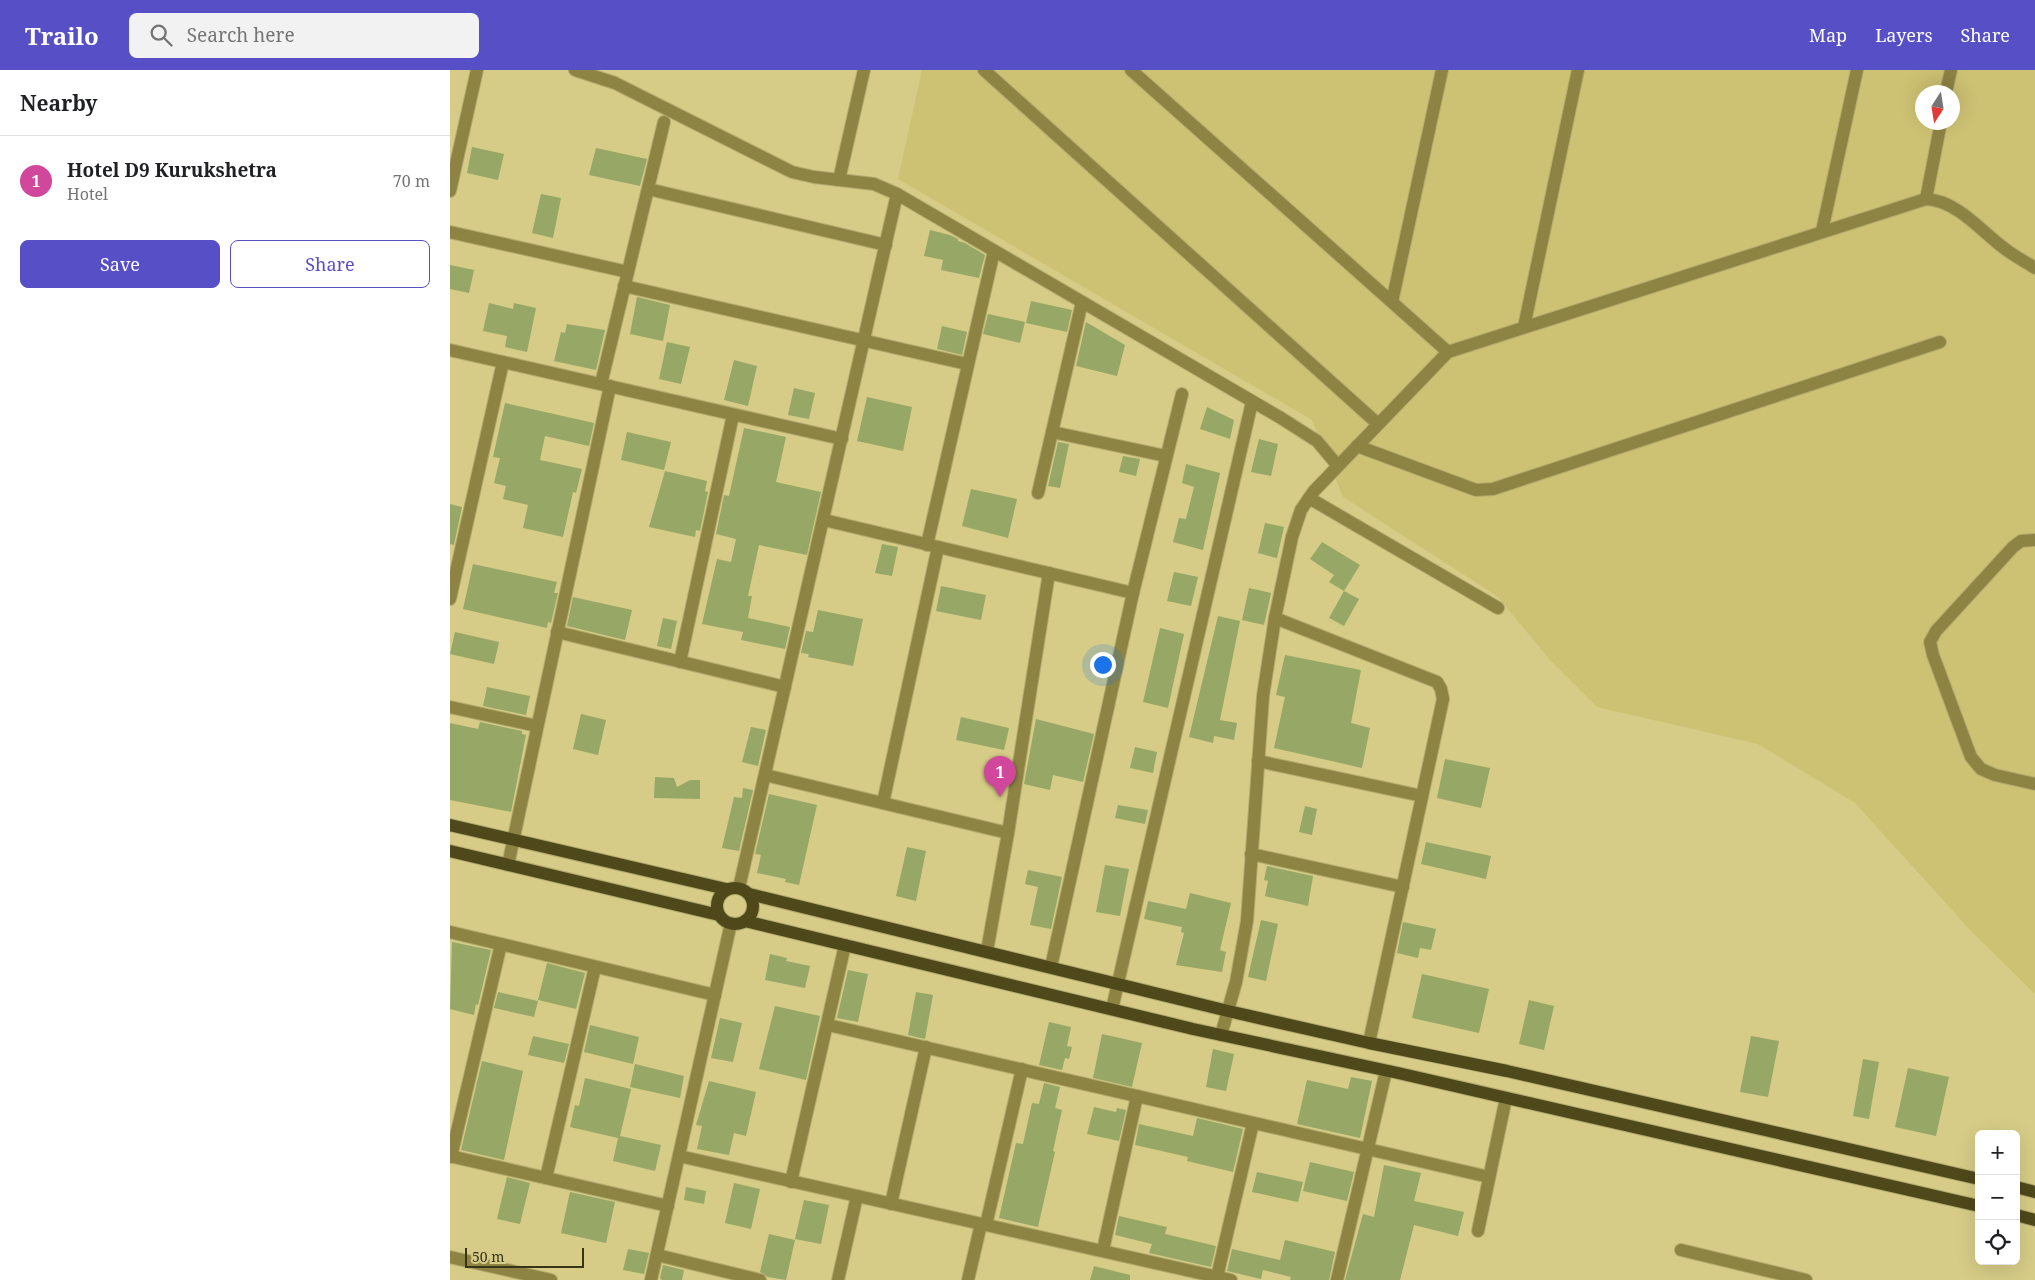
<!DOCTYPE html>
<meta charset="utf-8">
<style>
:root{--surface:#fff;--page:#f2f2f2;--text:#202124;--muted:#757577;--line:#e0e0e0;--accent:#564fc6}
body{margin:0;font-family:"Noto Serif",serif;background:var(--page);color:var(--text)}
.controls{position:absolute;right:15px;bottom:15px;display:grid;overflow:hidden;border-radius:8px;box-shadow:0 5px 20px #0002}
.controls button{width:45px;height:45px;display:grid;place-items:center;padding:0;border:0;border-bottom:1px solid var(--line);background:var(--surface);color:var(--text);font:25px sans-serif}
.compass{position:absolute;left:1465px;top:15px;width:45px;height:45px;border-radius:50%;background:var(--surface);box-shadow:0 5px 20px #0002;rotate:192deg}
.scale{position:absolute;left:15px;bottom:12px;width:119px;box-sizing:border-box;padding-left:5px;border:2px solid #393418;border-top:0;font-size:14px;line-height:18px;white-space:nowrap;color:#393418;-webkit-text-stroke:4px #d6cc87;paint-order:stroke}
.you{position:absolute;left:652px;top:594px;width:18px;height:18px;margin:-12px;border:4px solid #fff;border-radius:50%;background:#1a73e8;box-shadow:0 0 0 8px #1a73e833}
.badge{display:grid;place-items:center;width:32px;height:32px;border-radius:50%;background:var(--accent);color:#fff;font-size:16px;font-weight:700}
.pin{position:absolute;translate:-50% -41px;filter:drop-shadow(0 1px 2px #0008)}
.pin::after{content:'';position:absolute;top:26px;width:18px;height:15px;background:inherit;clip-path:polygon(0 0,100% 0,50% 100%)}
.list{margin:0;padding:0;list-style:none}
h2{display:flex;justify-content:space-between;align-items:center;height:65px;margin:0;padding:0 20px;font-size:21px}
h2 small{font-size:16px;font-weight:400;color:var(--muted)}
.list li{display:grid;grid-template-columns:32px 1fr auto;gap:15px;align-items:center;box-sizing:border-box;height:90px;padding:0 20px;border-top:1px solid var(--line)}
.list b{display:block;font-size:19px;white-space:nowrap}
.list p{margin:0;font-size:16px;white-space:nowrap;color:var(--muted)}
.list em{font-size:16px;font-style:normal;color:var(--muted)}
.actions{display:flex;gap:10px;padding:15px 20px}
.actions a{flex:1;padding:11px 0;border:1px solid var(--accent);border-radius:8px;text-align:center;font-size:18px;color:var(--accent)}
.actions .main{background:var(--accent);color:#fff}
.icon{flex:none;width:28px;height:28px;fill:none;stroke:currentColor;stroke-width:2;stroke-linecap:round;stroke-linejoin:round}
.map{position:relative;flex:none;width:1585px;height:1210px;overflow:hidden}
header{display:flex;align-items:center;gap:30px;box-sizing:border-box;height:70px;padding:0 25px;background:var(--accent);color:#fff}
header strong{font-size:24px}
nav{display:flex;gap:28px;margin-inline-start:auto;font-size:18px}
.search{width:350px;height:45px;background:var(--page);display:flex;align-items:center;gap:12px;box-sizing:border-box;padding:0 18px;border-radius:8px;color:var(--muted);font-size:19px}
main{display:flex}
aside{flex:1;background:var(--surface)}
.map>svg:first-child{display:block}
.built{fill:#cdc173;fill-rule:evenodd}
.building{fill:#96a766}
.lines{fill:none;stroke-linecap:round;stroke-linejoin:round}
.minor-casing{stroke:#b3ab6f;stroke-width:14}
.major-casing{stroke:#b3ab6f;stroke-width:14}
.minor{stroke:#8d8343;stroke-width:12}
.major{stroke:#4f481a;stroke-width:12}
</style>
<header>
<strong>Trailo</strong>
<div class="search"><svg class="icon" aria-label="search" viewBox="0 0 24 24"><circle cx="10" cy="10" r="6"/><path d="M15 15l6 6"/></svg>Search here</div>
<nav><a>Map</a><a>Layers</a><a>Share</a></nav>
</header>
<main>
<aside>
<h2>Nearby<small></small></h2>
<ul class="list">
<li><span class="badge" style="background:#d1479c">1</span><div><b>Hotel D9 Kurukshetra</b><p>Hotel</p></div><em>70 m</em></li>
</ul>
<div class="actions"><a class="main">Save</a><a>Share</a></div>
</aside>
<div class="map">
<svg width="1585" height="1210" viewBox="0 0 1585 1210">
<rect width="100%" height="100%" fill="#d6cc87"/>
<path class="built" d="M472,0H1585V924L1522,862L1405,733L1308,674L1147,637L1100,590L1047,526L893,427L862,350L448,109ZM1472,22H1502V52H1472Z"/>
<g class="building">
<path d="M22,77L54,84L48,110L17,103Z"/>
<path d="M146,78L197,89L190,116L139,105Z"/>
<path d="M91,124L111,128L103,168L82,163Z"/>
<path d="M480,160L500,165L508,169V171L515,173L535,185L529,208L491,200L493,190L474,186Z"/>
<path d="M0,195L24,200L19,223L0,219Z"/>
<path d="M187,227L220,235L213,271L180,264Z"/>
<path d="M581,231L622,240L617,262L576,253Z"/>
<path d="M39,233L63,239L64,233L86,238L77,282L55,277L57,266L33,261Z"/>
<path d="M538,244L575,252L570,273L533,264Z"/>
<path d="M636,252L675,275L667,306L626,296Z"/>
<path d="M117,254L155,260L146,300L104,291L111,262L115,263Z"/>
<path d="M492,256L517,262L512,285L487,279Z"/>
<path d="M217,272L240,277L231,314L209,309Z"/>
<path d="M284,290L307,296L298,336L274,330Z"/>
<path d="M344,318L365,323L359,349L338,345Z"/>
<path d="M417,327L462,337L453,381L407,371Z"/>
<path d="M55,333L144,353L139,376L95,366L90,390L132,399L126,423L123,422L113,467L73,458L78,435L53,429L56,416L44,413L50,388L43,387Z"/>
<path d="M757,337L784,350L780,369L750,359Z"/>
<path d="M294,358L336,367L326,412L371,422L357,485L309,475L298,526H302L298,548L340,557L335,579L291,570L293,562L252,554L267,489L281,492L286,469L266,464L274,425L279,426Z"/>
<path d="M177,362L221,372L214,400L171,390Z"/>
<path d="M809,369L828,374L821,406L801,402Z"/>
<path d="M608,372L619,374L610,418L598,416Z"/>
<path d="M673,386L690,389L686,406L669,402Z"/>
<path d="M736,394L770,403L753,480L723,472L729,448L736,449L744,417L732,413Z"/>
<path d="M215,401L257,411L255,421L258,422L250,461L246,460L245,467L199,457Z"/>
<path d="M521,419L567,429L558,468L512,456Z"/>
<path d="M0,434L12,437L4,475L0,474Z"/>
<path d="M815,453L834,457L827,488L808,483Z"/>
<path d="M872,472L910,495L894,521L879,512L884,505L860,489Z"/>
<path d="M432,474L448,477L442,506L425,503Z"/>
<path d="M23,494L107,512L104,523H108L101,553L98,552L97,558L13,539Z"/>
<path d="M724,502L748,507L741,536L717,531Z"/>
<path d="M491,516L536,525L531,550L486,541Z"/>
<path d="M799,518L821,523L814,555L792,550Z"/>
<path d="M894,521L909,529L894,556L879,548Z"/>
<path d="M123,527L182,540L175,570L117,556Z"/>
<path d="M368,540L413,549L403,596L358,587L359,584L351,583L356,561L363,562Z"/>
<path d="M768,546L790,551L770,650L787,653L784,670L764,666L763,673L739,667Z"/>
<path d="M213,548L227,551L221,579L207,576Z"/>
<path d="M710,558L734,564L718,638L693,632Z"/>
<path d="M5,562L49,572L44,594L0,584Z"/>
<path d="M835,585L911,600L901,653L920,658L912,698L824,678L835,627L826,625Z"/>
<path d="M37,617L80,626L76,645L33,636Z"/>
<path d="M131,644L156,650L148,685L123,679Z"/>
<path d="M511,647L559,658L554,680L506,670Z"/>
<path d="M586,649L644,664L633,712L603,705L600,720L574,714Z"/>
<path d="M30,652L72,661V664L76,665L61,742L0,730V653L28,659Z"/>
<path d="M301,657L316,660L308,696L292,692Z"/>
<path d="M685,677L707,682L703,703L680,698Z"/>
<path d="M995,689L1040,698L1031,738L987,728Z"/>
<path d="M205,707L224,708L227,717L240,710H250V729L204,728Z"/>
<path d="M293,718L303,720L289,781L272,778L284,727L292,728Z"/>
<path d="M319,724L367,735L349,815L335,812L336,809L307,803L311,785L305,784Z"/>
<path d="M668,735L698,740L695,754L665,748Z"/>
<path d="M855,736L867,739L862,765L849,762Z"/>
<path d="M976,772L1041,786L1036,809L971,794Z"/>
<path d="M457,777L476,781L466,831L446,826Z"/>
<path d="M655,795L679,799L670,846L646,842Z"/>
<path d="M817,796L863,806L858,836L815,826L818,811L814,810Z"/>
<path d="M578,800L612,807L601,859L580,855L588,817L575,814Z"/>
<path d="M740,823L781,833L770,880L776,882L772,902L726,895L734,863L731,862L732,857L694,849L698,831L736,839Z"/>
<path d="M811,850L828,854L816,911L798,907Z"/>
<path d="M953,852L986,859L981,880L970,878L968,888L947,883Z"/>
<path d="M2,872L41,880L28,935L26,934L24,945L0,939Z"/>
<path d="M320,884L337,888L336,891L360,896L355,918L315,910Z"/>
<path d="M97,893L135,903L126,939L88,930Z"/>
<path d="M398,900L418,904L408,952L387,948Z"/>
<path d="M972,904L1039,919L1029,963L962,948Z"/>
<path d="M48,922L88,931L84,947L44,938Z"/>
<path d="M466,922L483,925L475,969L458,965Z"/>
<path d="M1079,930L1104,936L1094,980L1069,974Z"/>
<path d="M325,936L370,946L356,1010L309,999Z"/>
<path d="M270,948L292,953L283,992L261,988Z"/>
<path d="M599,952L621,957L617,976L622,977L619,989L615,988L612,1000L589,995Z"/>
<path d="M140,955L189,967L183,994L134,982Z"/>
<path d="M652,964L692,973L682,1017L643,1008Z"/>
<path d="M83,966L119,974L114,993L78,985Z"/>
<path d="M1301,966L1329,971L1318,1027L1290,1022Z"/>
<path d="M763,979L784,984L776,1021L756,1017Z"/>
<path d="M1413,989L1429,992L1419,1049L1403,1046Z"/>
<path d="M32,991L73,1001L54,1090L11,1080Z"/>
<path d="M185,994L234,1006L230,1028L180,1017Z"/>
<path d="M1458,998L1499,1007L1486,1066L1445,1057Z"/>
<path d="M901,1007L922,1011L910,1068L847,1054L857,1010L898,1019Z"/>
<path d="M135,1008L181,1019L170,1066L211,1075L205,1101L163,1091L168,1068L120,1057L125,1035L129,1036Z"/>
<path d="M259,1011L306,1022L296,1066L284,1063L279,1085L247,1079L252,1056L246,1055Z"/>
<path d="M594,1013L610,1017L605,1038L612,1040L603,1081L605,1082L588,1157L549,1148L566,1073L573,1074L582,1033L589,1034Z"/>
<path d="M644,1037L666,1042L667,1038L676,1040L669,1071L637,1064Z"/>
<path d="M747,1048L793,1059L783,1102L737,1091L738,1087L685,1075L689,1054L743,1066Z"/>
<path d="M860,1092L904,1102L897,1131L853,1121Z"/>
<path d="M934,1095L971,1103L964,1131L1014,1142L1008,1166L964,1155L950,1210H895L913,1144L924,1147Z"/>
<path d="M807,1102L853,1112L848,1132L802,1122Z"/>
<path d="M57,1107L80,1113L70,1154L47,1149Z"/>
<path d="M284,1113L310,1119L301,1159L275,1153Z"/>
<path d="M236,1117L256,1121L254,1134L234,1130Z"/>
<path d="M120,1122L165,1132L156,1173L111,1163Z"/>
<path d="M354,1130L379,1135L371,1174L345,1169Z"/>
<path d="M669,1146L717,1157L715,1164L766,1176L761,1197L699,1183L702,1174L665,1165Z"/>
<path d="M319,1164L345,1170L336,1210L318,1207L310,1202Z"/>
<path d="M835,1170L885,1182L879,1210H840L841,1207L813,1200L811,1209L777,1201L782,1179L830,1190Z"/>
<path d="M178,1179L199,1183L194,1204L173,1200Z"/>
<path d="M213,1195L234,1200L232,1210H212L210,1208Z"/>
<path d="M644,1196L680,1205V1210H640Z"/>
</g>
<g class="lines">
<defs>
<g id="minor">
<path d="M125,0L165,13L342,102L364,107L424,114L447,124L831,348L867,371L888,396"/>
<path d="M534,0L928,354"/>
<path d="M681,0L998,282"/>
<path d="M1496,22L1501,0"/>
<path d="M389,110L414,0"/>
<path d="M198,119L436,175"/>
<path d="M0,121L27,0"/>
<path d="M1476,129L1491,52"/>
<path d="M1372,161L1407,0"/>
<path d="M0,162L178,202"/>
<path d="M174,216L517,294"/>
<path d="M942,232L992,0"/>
<path d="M1074,257L1128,0"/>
<path d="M0,280L392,369"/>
<path d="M151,314L214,52"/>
<path d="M602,362L716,386"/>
<path d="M907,376L1026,420L1043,419L1490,272"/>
<path d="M588,423L632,232"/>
<path d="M859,428L1048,538"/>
<path d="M374,450L683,523"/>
<path d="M1585,470L1571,471L1563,477L1486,561L1480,572L1483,585L1521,687L1531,699L1545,705L1585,714"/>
<path d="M477,475L544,181"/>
<path d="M0,529L53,292"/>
<path d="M825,548L987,612L991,619L993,629L919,973"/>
<path d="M107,562L335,617"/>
<path d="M230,592L283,345"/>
<path d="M0,637L87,656"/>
<path d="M808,691L972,726"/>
<path d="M315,705L558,763"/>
<path d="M433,733L488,477"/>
<path d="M801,784L953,817"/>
<path d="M58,795L160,316"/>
<path d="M289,818L447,124"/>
<path d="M0,862L265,925"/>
<path d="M537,881L558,763L599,503"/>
<path d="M601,897L683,523L732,324"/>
<path d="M662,939L802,332"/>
<path d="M378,955L1039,1107"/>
<path d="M771,965L786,912L797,851L813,626L825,548L842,467L851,440L864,421L998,282L1476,129C1509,131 1532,163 1558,181C1566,187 1576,192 1585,198"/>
<path d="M0,1086L218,1136"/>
<path d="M229,1086L781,1210"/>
<path d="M1,1087L51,874"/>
<path d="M96,1108L145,897"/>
<path d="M341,1112L395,875"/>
<path d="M441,1134L476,977"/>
<path d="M536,1155L572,999"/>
<path d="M1028,1161L1056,1028"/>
<path d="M653,1180L687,1026"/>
<path d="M1231,1180L1356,1210"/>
<path d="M207,1185L310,1210"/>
<path d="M0,1187L101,1210"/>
<path d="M767,1207L803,1053"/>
<path d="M201,1210L281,853"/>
<path d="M388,1210L407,1126"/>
<path d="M518,1210L531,1154"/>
<path d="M887,1210L936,1001"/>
</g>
<g id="major">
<path d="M0,755L276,819"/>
<path d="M0,781L269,845"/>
<circle cx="285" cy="836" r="18"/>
<path d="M299,824L778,941L919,973L1057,1001L1529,1109"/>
<path d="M295,851L743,959L948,1003L1529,1136"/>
<path d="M1566,1117L1585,1122"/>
<path d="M1566,1145L1585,1150"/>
</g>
</defs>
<use href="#minor" class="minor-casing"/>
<use href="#major" class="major-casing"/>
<use href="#minor" class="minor"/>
<use href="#major" class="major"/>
</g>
</svg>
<div class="controls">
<button>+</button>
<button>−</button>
<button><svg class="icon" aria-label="locate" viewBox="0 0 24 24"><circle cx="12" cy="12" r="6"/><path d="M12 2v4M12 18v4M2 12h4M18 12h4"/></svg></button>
</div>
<svg class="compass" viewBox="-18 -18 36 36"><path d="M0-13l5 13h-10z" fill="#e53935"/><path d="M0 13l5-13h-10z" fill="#757577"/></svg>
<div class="scale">50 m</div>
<div class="you"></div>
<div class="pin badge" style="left:550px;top:727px;background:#d1479c">1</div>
</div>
</main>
